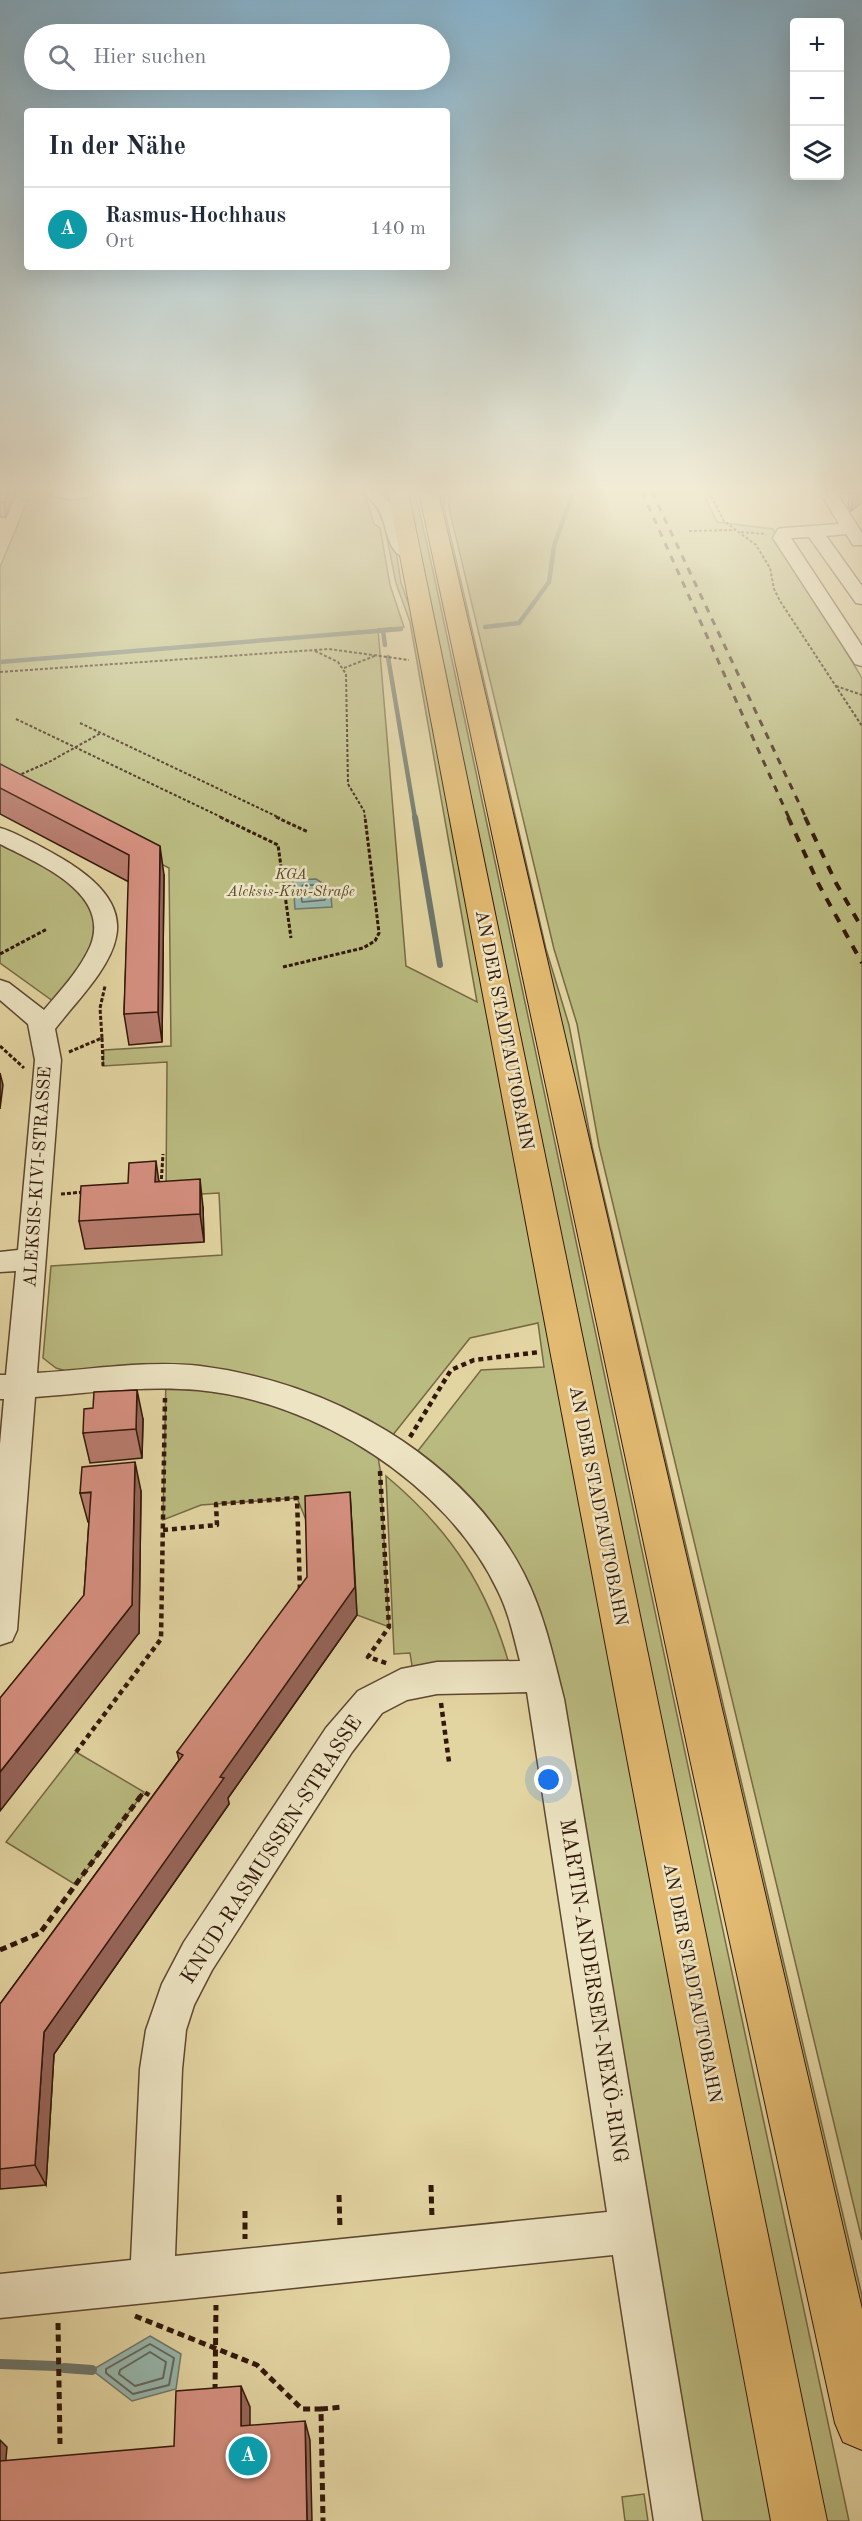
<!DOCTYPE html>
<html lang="de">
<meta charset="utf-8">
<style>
:root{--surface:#fff;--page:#f2f2f3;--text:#1f2937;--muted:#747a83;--line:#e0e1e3;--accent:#ea580c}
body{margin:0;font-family:"Old Standard TT",serif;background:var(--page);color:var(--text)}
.controls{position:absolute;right:18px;top:18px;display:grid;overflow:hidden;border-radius:6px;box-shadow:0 6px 24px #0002}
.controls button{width:54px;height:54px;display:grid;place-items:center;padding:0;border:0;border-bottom:2px solid var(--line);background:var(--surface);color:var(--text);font:30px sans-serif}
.you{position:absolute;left:549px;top:1780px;width:21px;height:21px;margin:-15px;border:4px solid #fff;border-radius:50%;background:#1a73e8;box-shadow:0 0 0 9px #1a73e833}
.badge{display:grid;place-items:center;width:39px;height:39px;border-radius:50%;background:var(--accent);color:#fff;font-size:20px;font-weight:700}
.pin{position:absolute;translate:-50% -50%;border:3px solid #fff;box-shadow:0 2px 6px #0006}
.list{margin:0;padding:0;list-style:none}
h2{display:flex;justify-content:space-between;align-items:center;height:78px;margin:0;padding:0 24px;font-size:26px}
h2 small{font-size:20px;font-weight:400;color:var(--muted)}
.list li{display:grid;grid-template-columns:39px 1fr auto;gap:18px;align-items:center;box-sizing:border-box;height:84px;padding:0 24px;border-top:2px solid var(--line)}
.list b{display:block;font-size:22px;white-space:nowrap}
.list p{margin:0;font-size:20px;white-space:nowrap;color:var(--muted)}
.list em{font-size:20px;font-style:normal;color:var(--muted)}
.icon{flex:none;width:33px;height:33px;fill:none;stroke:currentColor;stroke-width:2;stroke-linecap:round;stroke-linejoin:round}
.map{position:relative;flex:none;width:862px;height:2521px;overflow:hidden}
.search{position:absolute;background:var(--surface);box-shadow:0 6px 24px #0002;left:24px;top:24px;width:426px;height:66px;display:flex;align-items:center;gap:15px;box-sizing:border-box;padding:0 21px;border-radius:33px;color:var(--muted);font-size:22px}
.panel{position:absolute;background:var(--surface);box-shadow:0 6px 24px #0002;left:24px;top:108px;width:426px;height:162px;border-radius:6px}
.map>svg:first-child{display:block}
.green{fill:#babb80;stroke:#766945;stroke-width:1.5}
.water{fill:#96b7ad;stroke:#6e776c;stroke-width:1.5}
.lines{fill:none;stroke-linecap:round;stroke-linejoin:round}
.shore-far1{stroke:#64675c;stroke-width:1.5}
.shore{stroke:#64675c;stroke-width:2}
.stream-far2{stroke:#6e776c;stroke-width:4.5}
.stream-far1{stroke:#6e776c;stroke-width:6}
.stream{stroke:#6e776c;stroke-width:10}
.minor-casing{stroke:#5e4630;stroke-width:3}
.highway-casing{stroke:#32170a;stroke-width:2}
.path-far3{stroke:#32170a;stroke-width:2;stroke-dasharray:3 2;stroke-linecap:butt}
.path-far2{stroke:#32170a;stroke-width:3;stroke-dasharray:4 2;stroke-linecap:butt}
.path-far1{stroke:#32170a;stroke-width:4.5;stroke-dasharray:5 4;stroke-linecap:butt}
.path{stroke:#32170a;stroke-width:5;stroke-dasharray:7 4.5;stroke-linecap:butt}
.minor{fill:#ede4c3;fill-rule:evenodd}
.highway{fill:#e2ba71;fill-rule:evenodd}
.rail-far1{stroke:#32170a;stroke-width:3;stroke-dasharray:7 7;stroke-linecap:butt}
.rail{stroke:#32170a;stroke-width:4;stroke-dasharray:9 9;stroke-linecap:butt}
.wall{fill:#b87c6e;stroke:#32170a;stroke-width:1.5}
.shaded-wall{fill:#96655a;stroke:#32170a;stroke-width:1.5}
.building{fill:#d69080;stroke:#32170a;stroke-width:1.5}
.labels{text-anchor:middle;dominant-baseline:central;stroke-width:5;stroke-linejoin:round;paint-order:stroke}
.far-park-label{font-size:15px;font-style:italic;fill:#5b482d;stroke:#ede4c3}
.street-label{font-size:18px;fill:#32170a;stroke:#ede4c3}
.near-street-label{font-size:21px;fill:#32170a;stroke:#ede4c3}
</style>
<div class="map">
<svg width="862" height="2521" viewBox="0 0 862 2521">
<rect width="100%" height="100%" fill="#e3d5a2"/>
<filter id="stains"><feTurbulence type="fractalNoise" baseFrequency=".00333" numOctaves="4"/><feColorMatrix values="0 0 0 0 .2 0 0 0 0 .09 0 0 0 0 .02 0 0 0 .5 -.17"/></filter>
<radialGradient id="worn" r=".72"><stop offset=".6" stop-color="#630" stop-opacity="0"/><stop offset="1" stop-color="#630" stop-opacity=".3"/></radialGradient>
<g class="green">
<path d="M26,492H46C59,504 86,501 100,492H364L374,524L380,528L390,585L404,627L378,629L406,966L477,1002L410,622L396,583L385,528L370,492H391L395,544L401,583L415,622L773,2521H694L554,1676L417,1452L481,1370L544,1367L538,1323L470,1338L392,1436L310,1398L73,1373L56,1368L43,1358L51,1266L222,1255L219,1193L166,1196L167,1062L103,1066L104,1050L171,1046L169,868L0,781V567L28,500H22Z"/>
<path d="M407,492H415L433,571L849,2521H826Z"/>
<path d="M441,492H445L444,508L546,949L569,1025L592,1146L862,2296V2337L438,508Z"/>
<path d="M450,492H703L717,522L773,529L862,678V2240L599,1146L577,1024L554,949L449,508Z"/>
<path d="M0,835L70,872L106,936L57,1004L0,963Z"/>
<path d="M166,1377L200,1378L375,1439L380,1469L389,1627L357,1615L352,1521L308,1525L297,1498L201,1505L163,1520Z"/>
<path d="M386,1476C451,1530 489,1589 511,1671L413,1672L410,1653L394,1654Z"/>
<path d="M76,1752L144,1792L76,1885L6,1842Z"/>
<path d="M644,2494L648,2521H625L622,2497Z"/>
</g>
<g class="water">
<path d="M316,879L330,888L332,907L295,909L293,880Z"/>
<path d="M150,2336L181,2354L176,2389L132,2401L92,2370Z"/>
</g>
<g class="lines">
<path class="shore-far1" d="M303,885H314L323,891L325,900L302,902L300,888Z"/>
<g class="shore">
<path d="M150,2344L174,2358L169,2385L133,2394L106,2373V2369Z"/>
<path d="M150,2352L166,2362L163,2378L135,2386L119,2374L120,2370Z"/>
</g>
<g class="stream-far2">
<path d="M485,627L519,623L549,582L554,546L573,492"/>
<path d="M383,631L385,645"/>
<path d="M388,657L415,818"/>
<path d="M0,662L401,629"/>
</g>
<path class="stream-far1" d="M415,817L440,965"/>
<g class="stream">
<path d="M0,2364L55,2366"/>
<path d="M64,2368L92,2370"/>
</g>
<defs>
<g id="minor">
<path d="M51,492H95L93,496L72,499L53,496Z"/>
<path d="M364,492H381L397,512L406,542L418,553L415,557C389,563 388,531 381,514C378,506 369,499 364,492Z"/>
<path d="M820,492H836L862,533V545H853L846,534L826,536L862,586V604L856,603L809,537L791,538L862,646V666L855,664L773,538L778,529L784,528L839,524Z"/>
<path d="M0,828C12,831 23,838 34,843C68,861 126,891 116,937C110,969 74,1004 55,1029L61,1060L37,1373C89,1370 148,1360 200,1366C329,1382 463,1455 524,1574C544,1613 553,1656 564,1699L702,2521H654L613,2255L0,2318V2274L131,2260L140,2069L146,2030L162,1984L184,1942L326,1728L358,1691L401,1669L437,1662L520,1661C514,1638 509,1613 498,1591C447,1483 316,1401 198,1390C145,1385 88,1393 35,1397L17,1630L12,1641L0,1645V1444L4,1399H0V1375H6L16,1271L0,1272V1252L18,1250L35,1060L28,1024L0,1000V980L9,983L44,1010C60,991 79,971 90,947C113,893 37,863 0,844ZM527,1692L607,2212L175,2256L182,2069L186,2030L194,2005L212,1970L352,1752L382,1713L407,1700L437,1694Z"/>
</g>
<g id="highway">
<path d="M388,492H408L827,2521H771Z"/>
<path d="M419,492H438L862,2309V2450L843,2442L835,2423L690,1759Z"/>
</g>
</defs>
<use href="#minor" class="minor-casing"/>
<use href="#highway" class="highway-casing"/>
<g class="path-far3">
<path d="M709,492L724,521L756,545L770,568L774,589L780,601L862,726"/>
<path d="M689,531L736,530"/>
<path d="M741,532L766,534"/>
<path d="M315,651L338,662L346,674L348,784L364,811L365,818"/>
<path d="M344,668L377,655"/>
<path d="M0,672L329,649L409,660"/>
<path d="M836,686L862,695"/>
<path d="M16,719L223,818"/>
<path d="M80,723L280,818"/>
<path d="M17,776L49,762L101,733"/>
</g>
<g class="path-far2">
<path d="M220,817L278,845L291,938"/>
<path d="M276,817L308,832"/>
<path d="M0,954L47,929"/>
<path d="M283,967L363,948L375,941L379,933L365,817"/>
<path d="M102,1038L103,1066"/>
<path d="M0,1046L24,1068"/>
<path d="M69,1052L102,1038L100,1008L105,986"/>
<path d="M161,1185L163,1154"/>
<path d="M61,1194L84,1192"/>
</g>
<g class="path-far1">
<path d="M410,1437L451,1370L474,1360L540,1352"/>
<path d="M380,1471L389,1627L368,1657L389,1664"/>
<path d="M163,1530L217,1525L216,1504L297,1498L300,1591"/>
<path d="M441,1703L449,1762"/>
<path d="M76,1752L161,1639L165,1398"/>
<path d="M139,1798L144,1792L154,1798"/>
</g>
<g class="path">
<path d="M152,1797L154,1798"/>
<path d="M0,1950L40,1933L140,1797"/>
<path d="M431,2185L432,2219"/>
<path d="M339,2195L340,2229"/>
<path d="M245,2211V2239"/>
<path d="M135,2316L257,2365L302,2409H321L323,2521"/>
<path d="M58,2323L60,2444"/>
<path d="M215,2391L216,2305"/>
<path d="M321,2409L343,2407"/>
</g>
<use href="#minor" class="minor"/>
<use href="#highway" class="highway"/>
<g class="rail-far1">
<path d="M642,492L789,818"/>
<path d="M652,492L806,818"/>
</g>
<g class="rail">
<path d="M788,817L819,885L862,963"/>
<path d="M805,817L836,883L862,928"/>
</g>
</g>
<g class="wall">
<path d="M0,492H16L6,517H0Z"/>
<path d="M850,492H862V502L851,511L848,506Z"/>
<path d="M0,764L164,875L162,1042L129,1045L124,1014L129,882L0,814Z"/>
<path d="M159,1181L203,1207L204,1242L85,1249L79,1221Z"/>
<path d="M143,1419L142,1458L90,1463L83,1433Z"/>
<path d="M141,1491L139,1633L84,1595L89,1522H88L80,1493Z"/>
<path d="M357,1615L228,1798L229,1804L54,2054L46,2185L0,2189V2004L179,1760L177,1752Z"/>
</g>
<g class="shaded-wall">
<path d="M8,492H16L6,517L4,502Z"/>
<path d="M854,492H862V502L851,511Z"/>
<path d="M160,846L164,875L162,1042L158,1012Z"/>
<path d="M0,1073L3,1085L0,1109Z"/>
<path d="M156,1161L160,1189L155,1182Z"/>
<path d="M200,1179L203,1207L204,1242L200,1214Z"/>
<path d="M137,1390L143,1419L142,1458L136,1429Z"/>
<path d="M135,1462L141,1491L139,1633L0,1811V1772L132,1605Z"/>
<path d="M350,1492L357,1615L228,1798L229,1804L54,2054L46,2185L35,2165L44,2032L220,1777Z"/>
<path d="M241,2386L250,2407V2446L241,2426Z"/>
<path d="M305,2421L310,2440L312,2521H307Z"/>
<path d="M0,2440L7,2447L4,2480L0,2477Z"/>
</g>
<g class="building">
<path d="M0,492H8L4,502H0Z"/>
<path d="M0,764L160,846L158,1012L124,1014L129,855L0,788Z"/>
<path d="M156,1161L155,1182L200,1179V1214L79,1221L81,1186L128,1183L129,1163Z"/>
<path d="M137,1390L136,1429L83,1433L84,1409L93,1408L94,1392Z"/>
<path d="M135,1462L132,1605L0,1772V1698L84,1595L91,1492L80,1493L82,1467Z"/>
<path d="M350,1492L355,1587L220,1777L224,1778L44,2032L35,2165L0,2169V2004L183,1755L177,1752L307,1577L305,1496Z"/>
<path d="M241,2386V2426L305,2421L307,2521H0V2461L174,2446L176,2391Z"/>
</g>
<linearGradient id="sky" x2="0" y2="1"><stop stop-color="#87b5d0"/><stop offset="0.58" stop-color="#f2ecd5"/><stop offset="1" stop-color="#f2ecd5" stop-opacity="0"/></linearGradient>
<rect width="862" height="845" fill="url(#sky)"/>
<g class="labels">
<g class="far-park-label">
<text x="291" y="875">KGA<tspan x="291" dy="17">Aleksis-Kivi-Straße</tspan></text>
</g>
<g class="street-label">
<text transform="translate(504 1030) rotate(79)">AN DER STADTAUTOBAHN</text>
<text transform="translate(38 1177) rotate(-86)">ALEKSIS-KIVI-STRASSE</text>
<text transform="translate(598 1506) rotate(79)">AN DER STADTAUTOBAHN</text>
<text transform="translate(692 1983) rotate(79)">AN DER STADTAUTOBAHN</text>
</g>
<g class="near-street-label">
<text transform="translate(272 1850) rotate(-57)">KNUD-RASMUSSEN-STRASSE</text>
<text transform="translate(593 1991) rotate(81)">MARTIN-ANDERSEN-NEXÖ-RING</text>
</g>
</g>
<rect width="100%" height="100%" filter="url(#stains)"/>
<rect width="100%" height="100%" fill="url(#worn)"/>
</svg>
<div class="controls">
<button>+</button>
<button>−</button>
<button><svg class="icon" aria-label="layers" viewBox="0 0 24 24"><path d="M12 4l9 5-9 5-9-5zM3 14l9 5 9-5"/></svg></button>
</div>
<div class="you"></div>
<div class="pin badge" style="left:248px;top:2456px;background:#0f9aa8">A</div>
<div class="search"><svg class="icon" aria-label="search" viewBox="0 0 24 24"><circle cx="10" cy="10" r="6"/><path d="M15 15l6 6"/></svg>Hier suchen</div>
<section class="panel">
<h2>In der Nähe<small></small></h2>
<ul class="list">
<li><span class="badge" style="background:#0f9aa8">A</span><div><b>Rasmus-Hochhaus</b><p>Ort</p></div><em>140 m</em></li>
</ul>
</section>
</div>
